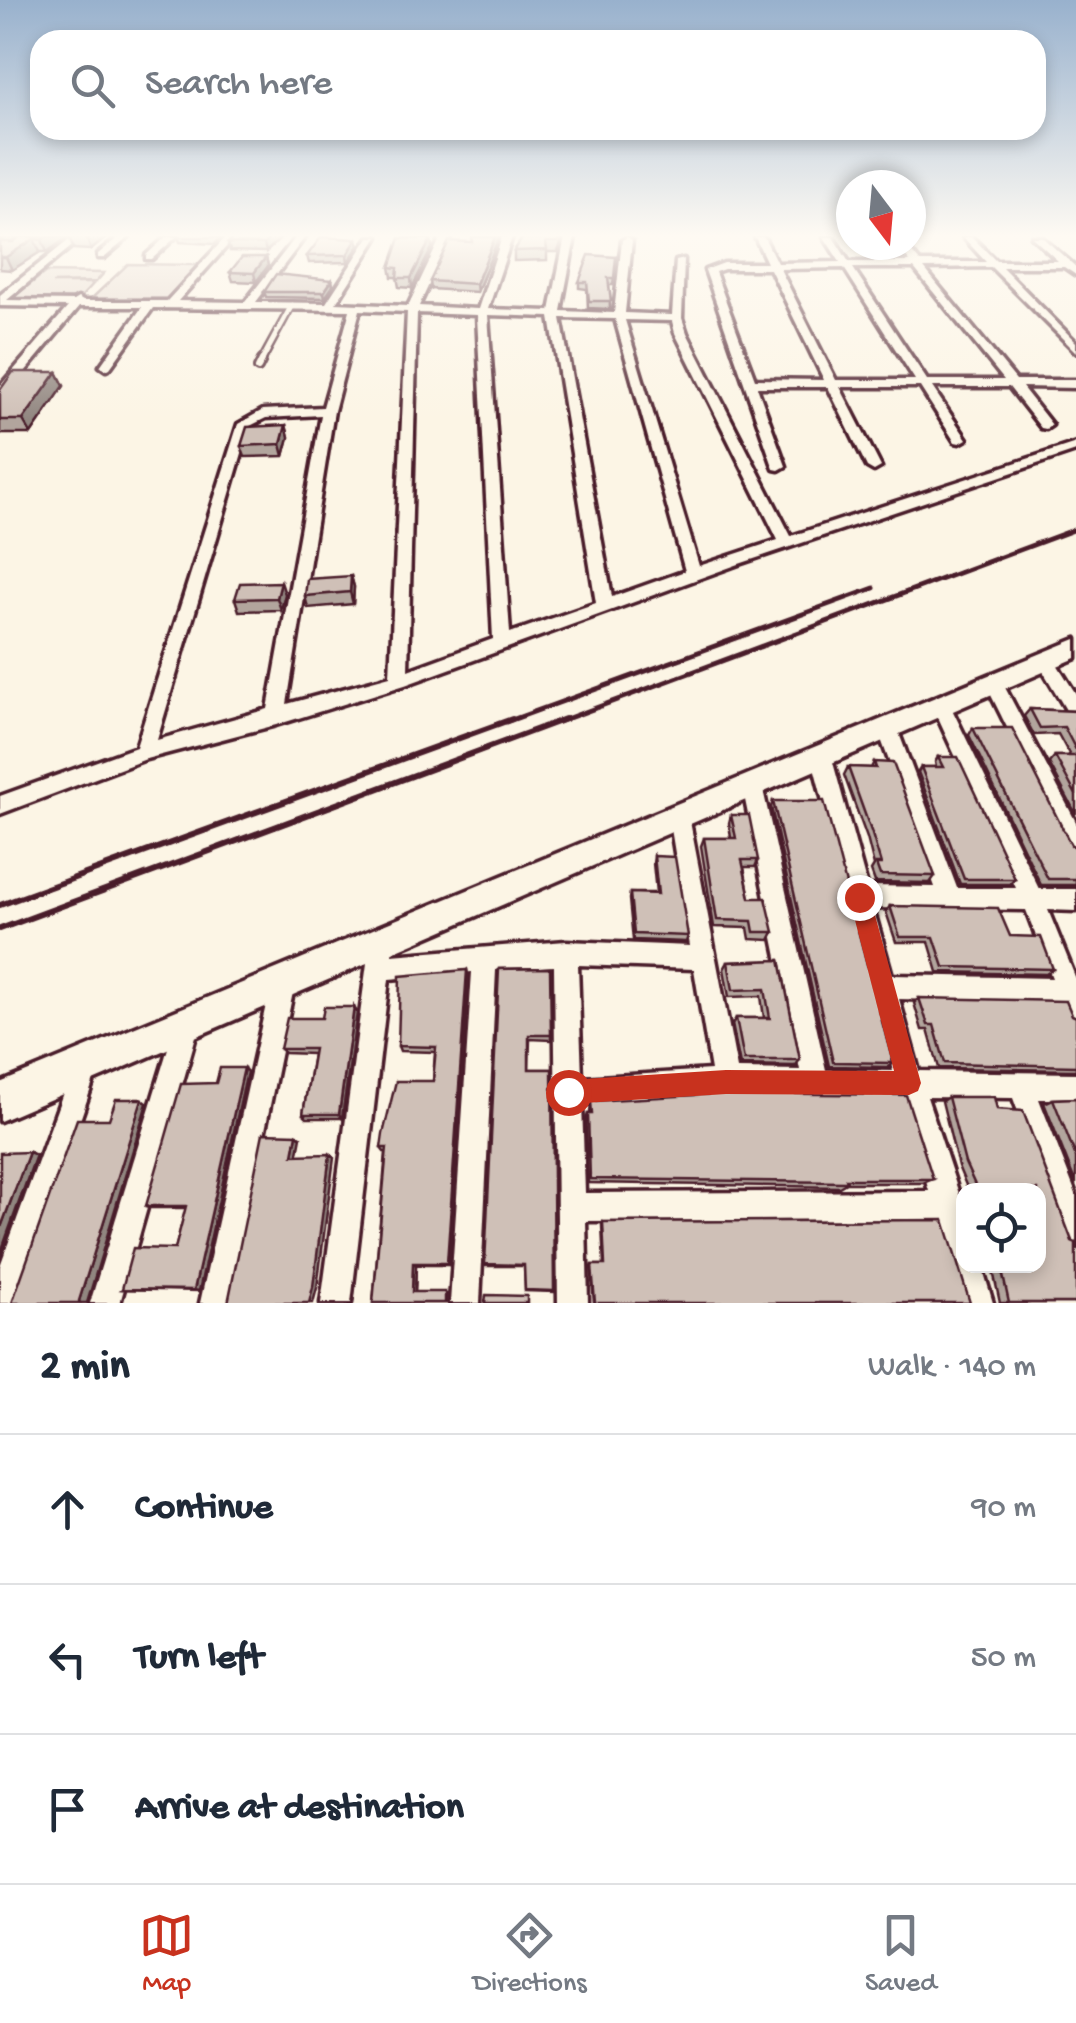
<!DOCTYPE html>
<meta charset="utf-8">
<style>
:root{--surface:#fff;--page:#f2f2f3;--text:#1f2937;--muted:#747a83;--line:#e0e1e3;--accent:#c8321e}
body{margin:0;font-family:"Gochi Hand",sans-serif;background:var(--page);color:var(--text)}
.controls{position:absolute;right:30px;bottom:30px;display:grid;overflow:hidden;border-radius:20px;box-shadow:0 5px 15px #0003}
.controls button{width:90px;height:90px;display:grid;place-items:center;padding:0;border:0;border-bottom:2px solid var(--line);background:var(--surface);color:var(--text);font:50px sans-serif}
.compass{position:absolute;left:836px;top:170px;width:90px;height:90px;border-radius:50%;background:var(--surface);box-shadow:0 5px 15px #0003;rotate:164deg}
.stop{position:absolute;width:30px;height:30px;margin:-22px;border:8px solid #c8321e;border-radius:50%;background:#fff}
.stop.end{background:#c8321e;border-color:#fff;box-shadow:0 2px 10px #0008}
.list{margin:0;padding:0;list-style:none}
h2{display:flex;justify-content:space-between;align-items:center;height:130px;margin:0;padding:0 40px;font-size:42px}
h2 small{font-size:32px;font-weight:400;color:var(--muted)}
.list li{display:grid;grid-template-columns:65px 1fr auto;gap:30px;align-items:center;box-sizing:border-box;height:150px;padding:0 40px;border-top:2px solid var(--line)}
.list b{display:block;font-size:38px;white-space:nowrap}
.list em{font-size:32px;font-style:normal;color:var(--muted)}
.icon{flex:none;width:55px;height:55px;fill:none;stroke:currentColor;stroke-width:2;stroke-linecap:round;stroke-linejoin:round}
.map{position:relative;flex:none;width:1076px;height:1303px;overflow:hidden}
.search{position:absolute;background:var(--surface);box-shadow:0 5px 15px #0003;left:30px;right:30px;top:30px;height:110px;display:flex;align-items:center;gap:25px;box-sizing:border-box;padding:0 35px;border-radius:30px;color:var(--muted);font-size:38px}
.sheet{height:580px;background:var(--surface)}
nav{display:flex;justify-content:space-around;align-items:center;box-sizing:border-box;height:140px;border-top:2px solid var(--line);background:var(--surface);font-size:28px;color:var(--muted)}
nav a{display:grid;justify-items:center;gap:5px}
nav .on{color:var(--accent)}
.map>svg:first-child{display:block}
.green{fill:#e2d5ca;stroke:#967a7a;stroke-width:2.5}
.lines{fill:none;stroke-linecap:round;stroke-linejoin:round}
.lane-far1-casing{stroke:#4a1f2b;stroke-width:10}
.lane-casing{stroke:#4a1f2b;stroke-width:12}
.street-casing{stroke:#4a1f2b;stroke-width:7}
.secondary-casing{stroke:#4a1f2b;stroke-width:7}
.lane-far1{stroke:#fcf5e5;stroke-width:5}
.lane{stroke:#fcf5e5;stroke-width:6}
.street{fill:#fcf5e5;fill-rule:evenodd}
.secondary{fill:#fcf5e5;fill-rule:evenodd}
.rail-far1{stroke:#4a1f2b;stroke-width:5}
.rail{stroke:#4a1f2b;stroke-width:6}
.wall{fill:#b2a59d;stroke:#4a1f2b;stroke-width:2.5}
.shaded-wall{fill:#918680;stroke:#4a1f2b;stroke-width:2.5}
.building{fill:#cfc0b7;stroke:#4a1f2b;stroke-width:2.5}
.route{fill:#c8321e}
</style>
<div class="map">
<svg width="1076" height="1303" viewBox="0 0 1076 1303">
<rect width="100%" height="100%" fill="#fcf5e5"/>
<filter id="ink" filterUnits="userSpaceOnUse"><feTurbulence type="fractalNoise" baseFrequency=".01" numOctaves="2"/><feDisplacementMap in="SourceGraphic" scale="20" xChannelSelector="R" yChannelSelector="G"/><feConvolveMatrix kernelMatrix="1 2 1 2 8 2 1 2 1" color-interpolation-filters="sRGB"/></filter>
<g filter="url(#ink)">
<g class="green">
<path d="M128,264L199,265L167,299H91Z"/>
<path d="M46,272L104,273L96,282L52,283H94L80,298L11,299Z"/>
</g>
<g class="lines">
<defs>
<path id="lane-far1" d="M261,362L292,305"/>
<path id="lane" d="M258,368L262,360"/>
<g id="street">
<path d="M73,237H83L7,300L73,301L78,298L83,301H167L226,237H235L178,301L245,302L296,237H305L256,302L326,303L369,237H378L336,303L408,306L441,237H451L419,306L478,309L502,237H512L488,309L550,311L565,237H575L561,311L614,313L622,240L627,237L632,240L625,313L672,315L676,261L684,259L682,318L687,333L791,536L1076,443V451L739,564L405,685L276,725L146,759L0,814V796L136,747L238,424L263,410L323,407L350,310L153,308L110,368L106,370L100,366L142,307H79L4,397L0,398V386L68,307L0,306V295ZM360,310L407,312L390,676L287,704L334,411ZM417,313L477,315L493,639L408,670ZM488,315L550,317L596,603L510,633ZM561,318L615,319L685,571L612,597ZM625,320L672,321L675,333L778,540L699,566ZM321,415L268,709L157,740L250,426L266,418Z"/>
<path d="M119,237H129L104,258H98V254Z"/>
<path d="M166,237H176L152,259H146V255Z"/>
<path d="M755,237H764L777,263L840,262L824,237H833L849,262H910L896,245H906L920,262H986L963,237H972L996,261H1058L1032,237H1042L1076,267V275L1064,267H1002L1076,342V352L991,267L924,268L1016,380H1076V388L1022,387L1052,425L1046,429L1041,428L1009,387H932L967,439L960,443L955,442L920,387H840L881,467L874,471L867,467L828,387H757L786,466L779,470L774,469L705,270L724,263H767ZM844,268L915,380H836L780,269ZM853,268H914L1004,380H927ZM724,269H770L824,380L755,379L715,272Z"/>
<path d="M1046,654L1052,656L1076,694V717L1069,715L1037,661L1040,656Z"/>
<path d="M994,676L1000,678L1076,822V853L1068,850L985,683L988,678Z"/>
<path d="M941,698L948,700L950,705L1039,889H1076V911L1048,910L1076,979V1022L1067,1019L1061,1003L899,999L919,1071L1076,1073V1099H1039L1076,1194V1247L1066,1242L1013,1098L927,1097L964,1209V1266H982L993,1303H963L938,1219L586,1221L588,1303H558L554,966L496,970L480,1303H450L472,972L389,979L351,1303H321L370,941L374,933L382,929L390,933L394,941L392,955L566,941L690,946L669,816L672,809L679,807L686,809L689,816L737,1069L800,1070L742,785L745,779L752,776L759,779L762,785L826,1070L893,1071L811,755L814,749L821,747L828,749L831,755L867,886L935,887L877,728L880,723L887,720L894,723L897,728L957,888H1016L932,705L934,700ZM873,908L1026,910L1052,978L892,975ZM578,965L694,969L711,1070L582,1078ZM726,1095L900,1097L929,1191L585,1193L582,1104Z"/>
<path d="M283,970L292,973L295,982L230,1303H200L271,982L274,973Z"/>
<path d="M188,1010L197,1013L200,1022L120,1303H90L176,1022L179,1013Z"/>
<path d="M85,1055L94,1059L98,1068L17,1303H0V1266L72,1068L76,1059Z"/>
</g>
<path id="secondary" d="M1076,639V658L0,1121V1083Z"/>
</defs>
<use href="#lane-far1" class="lane-far1-casing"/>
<use href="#lane" class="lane-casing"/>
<use href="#street" class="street-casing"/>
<use href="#secondary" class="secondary-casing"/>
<use href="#lane-far1" class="lane-far1"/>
<use href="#lane" class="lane"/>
<use href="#street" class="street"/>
<use href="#secondary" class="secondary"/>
<g class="rail-far1">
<path d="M506,722L874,588"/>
<path d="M558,722L1076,529"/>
</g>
<g class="rail">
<path d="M0,905L512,719"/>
<path d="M0,929L565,719"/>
</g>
</g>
<g class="wall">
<path d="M0,237H68L47,252H40L12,270L0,269Z"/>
<path d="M69,237H107L91,250L74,249Z"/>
<path d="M178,237H221L215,244L180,242Z"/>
<path d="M232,237H282L266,252L230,251L228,243L232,239Z"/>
<path d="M472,237H499L477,292L431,289L430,281L472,242Z"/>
<path d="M523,237H563L558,252H547V260L514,261V251Z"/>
<path d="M431,239L432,248L412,288L399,287L397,277H392L390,267Z"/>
<path d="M359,246L348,262L309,263L307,256Z"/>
<path d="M266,257L268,266L256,282L233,281L230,272Z"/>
<path d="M616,257L613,285H609L610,309L588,308L587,289L579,288V282Z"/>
<path d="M332,280L333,286L325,298L266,297L264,292Z"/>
<path d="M57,372L64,386L31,434H0V390Z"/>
<path d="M286,425L289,437L284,456L245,457L241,446Z"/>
<path d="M351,576L354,587L353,604L308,608L305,596Z"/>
<path d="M285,594L281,610L239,611L235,599Z"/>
<path d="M1030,709L1076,711V814L1049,763L1055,756H1070L1058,734L1034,735L1024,716Z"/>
<path d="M973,728L1071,845L1076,847V885H1041L969,735Z"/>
<path d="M938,757L1015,879L1010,884H960L918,772L921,767H936L935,762Z"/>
<path d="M874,762L935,876L930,883L875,882L871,871L874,866L867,838L844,775L848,767L871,768Z"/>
<path d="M773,801L893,1063L888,1067L829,1066L771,807Z"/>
<path d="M731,815L758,860L755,867H744L750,898L774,932L770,940L750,939L748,928L714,927L701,846L704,838H731L729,823Z"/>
<path d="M654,856L688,936L686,942L633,940L629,899L630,893H656L653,863Z"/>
<path d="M890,906L1010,936L1053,969L1046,974L938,972L929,942H896L886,912Z"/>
<path d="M780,960L800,1060L795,1066L740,1065L732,1024L736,1018H764L761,996L729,997L724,969L728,962Z"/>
<path d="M550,968L551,1040L530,1039L529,1069H552L554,1292L525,1291L524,1266H486L485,1264L499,969Z"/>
<path d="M467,970L468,976L449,1265H416L415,1292L447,1294V1303H373L386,1152H384L381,1148L433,1081L435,1052L400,1051L398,1046Z"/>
<path d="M919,998L1072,1015L1076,1017V1070L939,1068L928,1030H922L914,1003Z"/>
<path d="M354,1007L357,1013L342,1118H307L303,1114L313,1054L284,1053L280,1049L322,1018Z"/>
<path d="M247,1072L199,1291L122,1289L175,1249L186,1208H151L146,1206L216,1083Z"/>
<path d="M948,1097L997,1109L1072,1241L1076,1303H1000L992,1266H1038V1190H968L958,1166L942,1101Z"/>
<path d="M1076,1098V1184L1044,1103L1053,1099Z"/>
<path d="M591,1101L933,1179L923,1183H846L839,1187L588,1183L586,1120L588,1114H590Z"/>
<path d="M603,1222L970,1303H594L591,1267L592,1265H604L602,1225Z"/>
</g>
<g class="shaded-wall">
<path d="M3,237H19L9,245L2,242Z"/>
<path d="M46,237H68L47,252L42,240Z"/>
<path d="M86,237H107L91,250Z"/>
<path d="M271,237H282L266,252L264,244Z"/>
<path d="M495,237H499L477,292L476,284Z"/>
<path d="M34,239L40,252L12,270L6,257Z"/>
<path d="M357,239L359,246L348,262L347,255Z"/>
<path d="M431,239L432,248L412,288L411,278Z"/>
<path d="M266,257L268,266L256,282L254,273Z"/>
<path d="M332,280L333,286L325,298L324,292Z"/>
<path d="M57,372L64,386L31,434L23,420Z"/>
<path d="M286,425L289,437L284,456L281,444Z"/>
<path d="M351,576L354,587L353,604L350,592Z"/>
<path d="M281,582L285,594L281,610L277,598Z"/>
<path d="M467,970L468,976L449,1265L447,1263Z"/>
<path d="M354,1007L357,1013L342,1118L339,1114Z"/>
<path d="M244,1068L247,1072L199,1291L194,1290Z"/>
<path d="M142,1099L147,1103L87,1303H80L79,1301Z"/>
<path d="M297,1134L301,1137L297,1158L293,1155Z"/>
<path d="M29,1152L36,1155L0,1255V1230Z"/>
<path d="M330,1154L334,1158L317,1288L313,1303H309Z"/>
<path d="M413,1263L416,1265L415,1293L412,1292Z"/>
</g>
<g class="building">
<path d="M0,237H3L2,242H13L20,237H46L42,240L34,239L6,257H0Z"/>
<path d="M234,237H271L264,244L228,243Z"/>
<path d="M321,237L357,239L347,255L307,256Z"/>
<path d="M472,237H495L476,284L430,281L449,241L472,242Z"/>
<path d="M523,237H560L558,242H546L547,250L514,251Z"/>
<path d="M400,238L431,239L411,278H397L398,268L390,267Z"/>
<path d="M589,255L616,257L614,278H608L611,301H589L587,282H579Z"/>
<path d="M242,257H266L254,273L230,272Z"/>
<path d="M276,274L332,280L324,292H264Z"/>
<path d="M13,372H57L23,420H0V390Z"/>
<path d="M286,425L281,444L241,446L247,427Z"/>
<path d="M351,576L350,592L305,596L307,579Z"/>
<path d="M281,582L277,598L235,599L240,583Z"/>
<path d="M1030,709L1076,711V750L1064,727L1040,728Z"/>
<path d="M973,728H1012L1071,845L1076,847V879H1048Z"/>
<path d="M1055,756H1076V795Z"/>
<path d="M938,757H958L1015,879H964L921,767H943Z"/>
<path d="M874,762L893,763L935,876L880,875L876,864H881L871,831L848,767L876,768Z"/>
<path d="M773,801H824L893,1063L833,1062Z"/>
<path d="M731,815H749L758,860H742L750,898H766L774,932H754L752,921L717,920L704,838H736Z"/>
<path d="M654,856L675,857L688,936L634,934L630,893L658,894Z"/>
<path d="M890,906L998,908L1010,936L1041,937L1053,969L944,967L934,937H900Z"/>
<path d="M780,960L800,1060H744L736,1018H770L765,989L733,990L728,962Z"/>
<path d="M550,968L551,1035H529V1069H552L554,1291L525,1290L524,1265L485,1264L499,969Z"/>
<path d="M467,970L447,1263H413L412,1292H445V1303H373L387,1148H381L383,1134L396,1081H433L436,1047L398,1046L400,976Z"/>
<path d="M919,998L1066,1001L1072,1015L1076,1017V1066L945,1063L934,1025H928Z"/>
<path d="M324,1007H354L339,1114H303L314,1049H280L287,1018H322Z"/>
<path d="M220,1068H244L194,1290L122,1289L133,1248L175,1249L186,1206H146L181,1084L216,1083Z"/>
<path d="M731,1093L906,1095L933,1179H846L847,1182L590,1179L588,1114H592L591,1101Z"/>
<path d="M948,1097H994L997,1109L1023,1111L1072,1241L1076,1243V1303H1009L1001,1266H1038V1190H975V1185L965,1163Z"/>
<path d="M1076,1098V1157L1053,1099Z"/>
<path d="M116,1099H142L79,1301L80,1303H12L77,1119H109Z"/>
<path d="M263,1133L297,1134L293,1155L330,1154L313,1287L309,1303H228Z"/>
<path d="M29,1152L0,1230V1153Z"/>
<path d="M944,1220L970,1303H595L592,1265H605L603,1222Z"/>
<path d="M486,1295L527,1296V1303H485Z"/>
</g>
</g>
<linearGradient id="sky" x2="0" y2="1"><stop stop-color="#98b1cd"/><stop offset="0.56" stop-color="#fefaf3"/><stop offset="1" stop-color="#fefaf3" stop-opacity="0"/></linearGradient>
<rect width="1076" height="420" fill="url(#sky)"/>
<path class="route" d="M859,887L870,897L921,1083L918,1091L909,1095L726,1094L568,1104L559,1100L555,1092L559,1083L568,1080L726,1070L894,1071L849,897Z"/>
</svg>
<div class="controls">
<button><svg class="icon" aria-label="locate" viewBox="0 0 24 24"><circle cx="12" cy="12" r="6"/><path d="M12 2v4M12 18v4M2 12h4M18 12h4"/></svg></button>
</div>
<svg class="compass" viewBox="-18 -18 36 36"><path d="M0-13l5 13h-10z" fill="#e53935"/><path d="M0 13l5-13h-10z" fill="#747a83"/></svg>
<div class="stop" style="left:568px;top:1092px"></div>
<div class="stop end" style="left:859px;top:897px"></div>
<div class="search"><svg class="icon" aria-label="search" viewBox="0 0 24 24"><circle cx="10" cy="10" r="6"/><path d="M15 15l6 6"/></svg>Search here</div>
</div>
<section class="sheet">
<h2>2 min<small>Walk · 140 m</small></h2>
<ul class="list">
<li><svg class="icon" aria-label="ahead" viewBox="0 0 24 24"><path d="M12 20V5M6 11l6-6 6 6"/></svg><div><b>Continue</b></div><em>90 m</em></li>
<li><svg class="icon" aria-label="left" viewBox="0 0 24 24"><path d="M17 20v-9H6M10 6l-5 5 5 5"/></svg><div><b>Turn left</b></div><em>50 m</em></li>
<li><svg class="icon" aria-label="arrive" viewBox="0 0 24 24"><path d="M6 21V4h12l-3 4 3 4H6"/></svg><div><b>Arrive at destination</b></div></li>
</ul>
</section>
<nav>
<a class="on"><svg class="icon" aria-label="map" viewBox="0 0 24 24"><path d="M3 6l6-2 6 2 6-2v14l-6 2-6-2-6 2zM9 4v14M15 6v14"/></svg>Map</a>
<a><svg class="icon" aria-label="directions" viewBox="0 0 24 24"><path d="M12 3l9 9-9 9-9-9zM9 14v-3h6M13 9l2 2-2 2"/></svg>Directions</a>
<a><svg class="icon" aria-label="saved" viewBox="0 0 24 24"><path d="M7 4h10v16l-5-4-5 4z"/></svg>Saved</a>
</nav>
